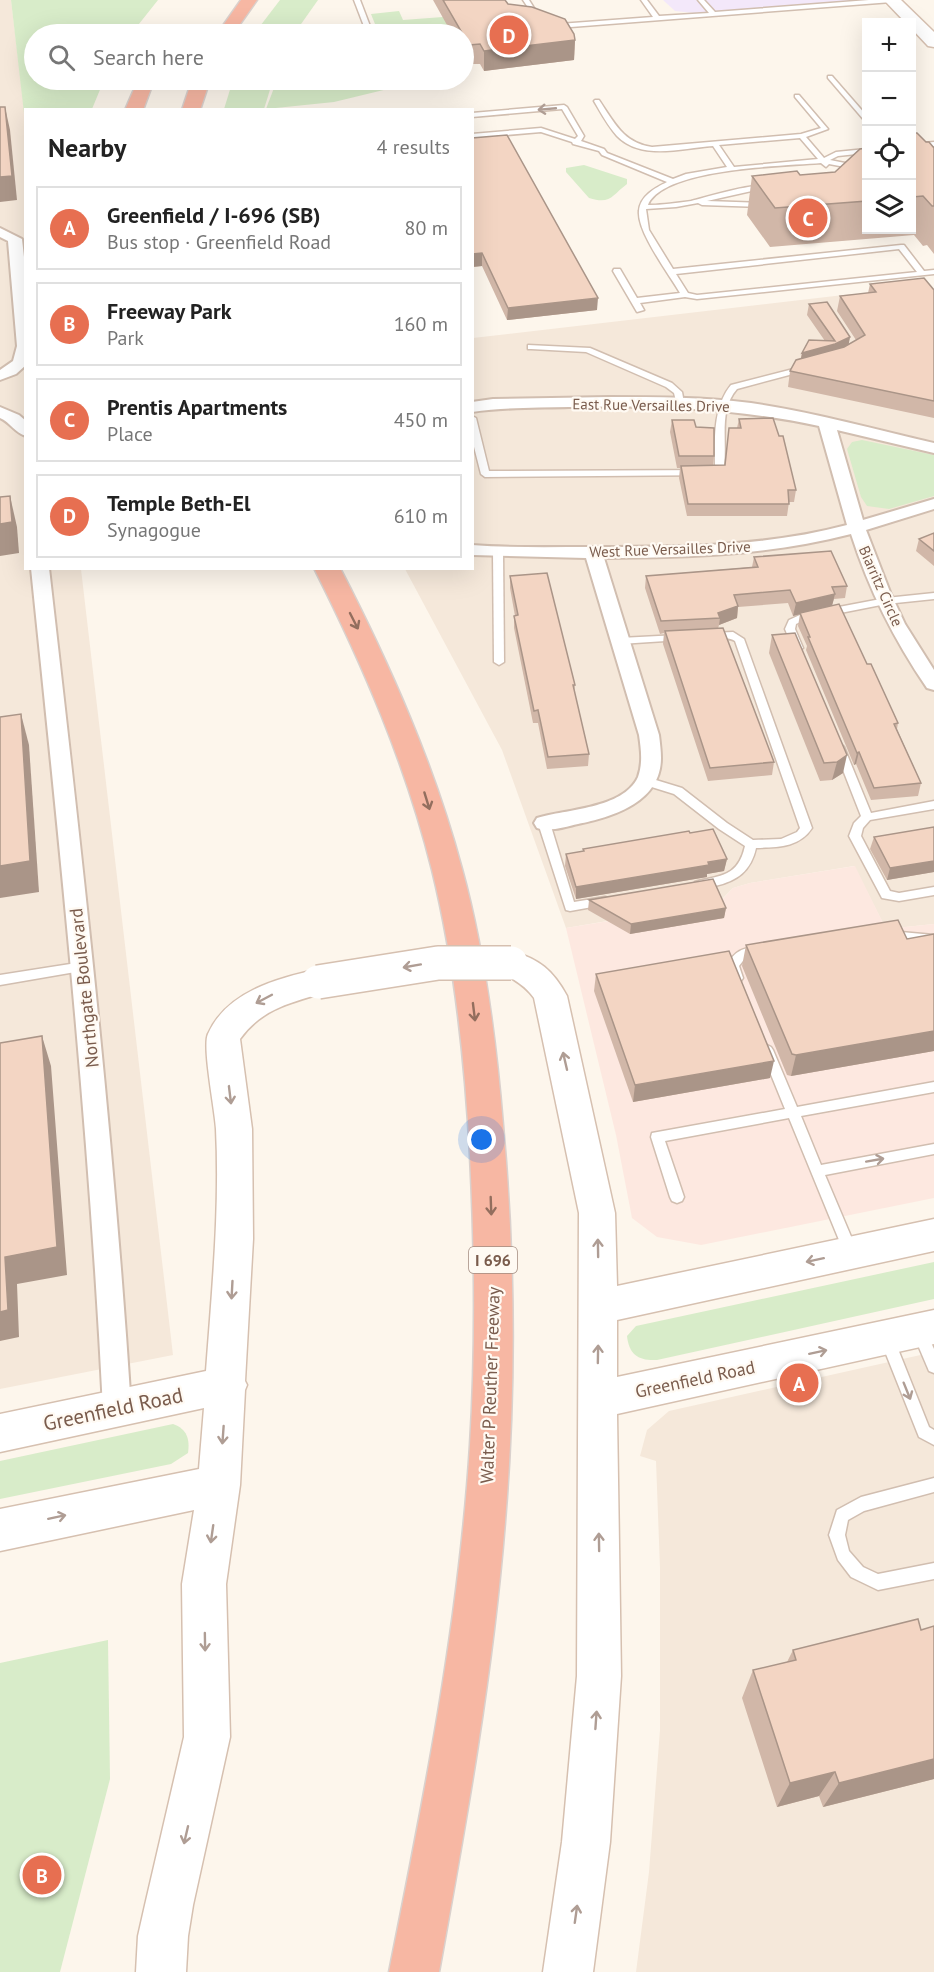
<!DOCTYPE html>
<meta charset="utf-8">
<style>
:root{--surface:#fff;--page:#f6f6f6;--text:#222;--muted:#767676;--line:#e0e0e0;--accent:#e76f51}
body{margin:0;font-family:"PT Sans",sans-serif;background:var(--page);color:var(--text)}
.controls{position:absolute;right:18px;top:18px;display:grid;overflow:hidden;border-radius:0px;box-shadow:0 6px 24px #0002}
.controls button{width:54px;height:54px;display:grid;place-items:center;padding:0;border:0;border-bottom:2px solid var(--line);background:var(--surface);color:var(--text);font:30px sans-serif}
.you{position:absolute;left:482px;top:1140px;width:21px;height:21px;margin:-15px;border:4px solid #fff;border-radius:50%;background:#1a73e8;box-shadow:0 0 0 9px #1a73e833}
.badge{display:grid;place-items:center;width:39px;height:39px;border-radius:50%;background:var(--accent);color:#fff;font-size:20px;font-weight:700}
.pin{position:absolute;translate:-50% -50%;border:3px solid #fff;box-shadow:0 2px 6px #0006}
.list{margin:0;padding:0;list-style:none}
h2{display:flex;justify-content:space-between;align-items:center;height:78px;margin:0;padding:0 24px;font-size:26px}
h2 small{font-size:20px;font-weight:400;color:var(--muted)}
.list li{display:grid;grid-template-columns:39px 1fr auto;gap:18px;align-items:center;box-sizing:border-box;height:84px;margin:0 12px 12px;padding:0 12px;border:2px solid var(--line);border-radius:0px}
.list b{display:block;font-size:22px;white-space:nowrap}
.list p{margin:0;font-size:20px;white-space:nowrap;color:var(--muted)}
.list em{font-size:20px;font-style:normal;color:var(--muted)}
.icon{flex:none;width:33px;height:33px;fill:none;stroke:currentColor;stroke-width:2;stroke-linecap:round;stroke-linejoin:round}
.map{position:relative;flex:none;width:934px;height:1972px;overflow:hidden}
.search{position:absolute;background:var(--surface);box-shadow:0 6px 24px #0002;left:24px;top:24px;width:450px;height:66px;display:flex;align-items:center;gap:15px;box-sizing:border-box;padding:0 21px;border-radius:33px;color:var(--muted);font-size:22px}
.panel{position:absolute;background:var(--surface);box-shadow:0 6px 24px #0002;left:24px;top:108px;width:450px;height:462px;border-radius:0px}
.map>svg:first-child{display:block}
.residential{fill:#f5e8da}
.commercial{fill:#fde8e0}
.education{fill:#f3e8fa}
.green{fill:#d8ecc9}
.lines{fill:none;stroke-linecap:round;stroke-linejoin:round}
.service-casing{stroke:#d1beb0;stroke-width:3}
.minor-casing{stroke:#d1beb0;stroke-width:4}
.secondary-casing{stroke:#d6c0b0;stroke-width:3}
.motorway-casing{stroke:#dad1cd;stroke-width:3}
.service{fill:#fff;fill-rule:evenodd}
.minor{fill:#fff;fill-rule:evenodd}
.secondary{fill:#fff;fill-rule:evenodd}
.motorway{fill:#f7b7a3;fill-rule:evenodd}
.secondary-bridge-casing{stroke:#d6c0b0;stroke-width:36;stroke-linecap:butt}
.secondary-bridge{stroke:#fff;stroke-width:33}
.wall{fill:#d1b7a8}
.shaded-wall{fill:#aa9588}
.building{fill:#f3d5c3;stroke:#aa9588;stroke-width:1.5}
.oneway{stroke:#af9d94}
.oneway2{stroke:#936e5e}
.labels{text-anchor:middle;dominant-baseline:central;stroke-width:4.5;stroke-linejoin:round;paint-order:stroke}
.far-street-label{font-size:15px;fill:#7a5c4d;stroke:#fffaf3}
.shield{fill:#fffaf3;stroke:#a28b7f;stroke-width:1.5}
.shield-label{font-size:16px;font-weight:bold;fill:#7a5c4d}
.street-label{font-size:18px;fill:#7a5c4d;stroke:#fffaf3}
.near-street-label{font-size:21px;fill:#7a5c4d;stroke:#fffaf3}
</style>
<div class="map">
<svg width="934" height="1972" viewBox="0 0 934 1972">
<rect width="100%" height="100%" fill="#fdf6ec"/>
<g class="residential">
<path d="M0,0H11L26,123V568L81,569L173,1355L0,1389Z"/>
<path d="M852,294L918,381L934,379V924L886,929L854,866L750,883L733,888L719,902L566,928L502,750L405,569L472,568L473,338Z"/>
<path d="M934,1352V1972H636L649,1872L660,1730V1568L656,1461L640,1456L647,1430L669,1411Z"/>
</g>
<path class="commercial" d="M855,866L886,929L934,924V1198L701,1245L657,1237L632,1218L616,1135L566,928L719,903L733,888L750,883Z"/>
<path class="education" d="M663,0H852L853,1L694,13L675,11Z"/>
<g class="green">
<path d="M11,0H158L131,34H34V80H104L92,109L26,110L25,122Z"/>
<path d="M280,0H318L294,34H254Z"/>
<path d="M399,11L403,20L469,15L464,34H379L371,14Z"/>
<path d="M233,80H273L264,109H224Z"/>
<path d="M277,80H425L334,102L266,109Z"/>
<path d="M584,165L627,179V184C612,195 611,205 589,198L566,172V168Z"/>
<path d="M862,440L934,455V496L889,509L867,506L861,497L847,449L852,442Z"/>
<path d="M934,1262V1299L657,1360C639,1361 629,1355 627,1336L636,1326Z"/>
<path d="M173,1424C187,1429 190,1439 188,1453L171,1464L0,1499V1461Z"/>
<path d="M108,1640L110,1779L60,1972H0V1663Z"/>
</g>
<g class="lines">
<defs>
<g id="service">
<path d="M354,0H360L373,34H367Z"/>
<path d="M523,0H529L539,16L559,24L653,17L641,0H647L659,16L709,13L698,0H704L715,12L869,0H895L892,2L558,28L535,18Z"/>
<path d="M828,76H832L866,115V121L864,120L828,78Z"/>
<path d="M795,95H799L828,129L806,137L824,158L836,152L866,149V153L838,156L830,160L845,163L866,161V165L845,167L829,164L826,167L821,163C784,166 663,168 648,205C662,205 676,203 691,201C706,197 758,181 770,187L707,201L765,203V207H762L702,205L698,203L676,207L646,209L649,230L673,269L901,245H904L924,271L934,270V274L697,299L685,297L640,303L644,310L637,312L613,271L614,269H620L637,298L680,293C669,274 637,232 639,211C640,196 655,188 667,182L602,155L599,151L573,144L572,142L541,132L472,138V134L541,128L575,139L578,136L562,109L472,117V113L564,105L567,107L584,136L581,141L604,149L607,153L673,179L686,174L727,167L713,146C683,148 641,161 617,136C608,126 601,113 594,101L595,100H599C614,122 623,143 652,147L801,134L821,128L795,97ZM800,138L818,159L734,167L719,145ZM899,249L917,272L697,295L688,293L676,274Z"/>
<path d="M934,142V146L912,148V144Z"/>
<path d="M528,345L590,348L672,383L682,392L684,403L677,405L674,393L666,387L586,352L531,349H528Z"/>
<path d="M805,366H808V370L737,389C716,413 730,448 722,475L485,477L481,474L472,439V416L476,418L489,471L715,470C715,442 712,408 731,385Z"/>
<path d="M498,549L503,552L504,662L499,665L494,662L493,552Z"/>
<path d="M934,593V599L886,604L805,620L796,624L795,629L803,648L798,651L793,648L785,629L789,620L802,614L886,598Z"/>
<path d="M733,632L744,639L812,828C799,848 777,847 756,848C751,871 737,881 715,886C708,888 702,889 695,888L693,885L695,882C721,875 738,877 745,846L719,829L674,794L642,784L641,781L642,778L646,777L682,788L727,823L753,840L781,839L797,832L800,828L735,641C726,635 714,643 706,636L711,633Z"/>
<path d="M678,635L683,638L681,640L620,644L615,641L620,638Z"/>
<path d="M839,743L844,747L871,813L934,801V809L870,820L863,828L861,836L890,891L899,893L934,887V895L899,901L882,898L849,836L854,823L861,816L834,747Z"/>
<path d="M544,819L550,823L574,902L605,897L609,898L611,901L609,904L570,911L566,910L538,823Z"/>
<path d="M890,931L934,935V943L886,938L884,935Z"/>
<path d="M758,946L762,947L764,950L762,953L746,957L739,966L743,978L741,981H733L727,966C734,951 743,948 758,946Z"/>
<path d="M83,962L89,967L87,970L0,985V975Z"/>
<path d="M767,1045L771,1047L773,1050L797,1107L934,1082V1092L801,1116L821,1165L934,1144V1154L825,1175L858,1253L856,1257L851,1259L846,1257L789,1118L665,1141L684,1197L682,1201L677,1203L672,1201L670,1197L651,1137L652,1133L785,1109L761,1050L763,1047Z"/>
<path d="M919,1325L924,1327L934,1349V1373L929,1371L912,1331L914,1327Z"/>
<path d="M887,1333L892,1334L929,1427L934,1430V1445L919,1437L917,1432L880,1339L882,1334Z"/>
<path d="M934,1478V1492L864,1511L848,1520L845,1535L849,1551L863,1567L878,1574L934,1563V1579L878,1590L851,1577L838,1560L829,1535L837,1510L861,1497Z"/>
</g>
<g id="minor">
<path d="M0,228L22,239L26,275V365L16,374L0,380V370L13,361L17,346L8,241L0,237Z"/>
<path d="M609,397C656,397 704,397 751,403C813,412 873,429 934,443V453L837,430L863,520L934,499V509L866,530L890,592L905,624L934,670V690L927,688C894,640 869,590 851,534C770,555 687,558 604,558L659,735C660,743 661,751 661,758C661,802 613,817 578,824C565,827 550,832 537,828L534,823L537,818C566,809 623,809 638,777C643,763 641,749 639,735L586,558L472,555V545C512,548 552,547 592,547C677,547 765,547 847,525L819,426C736,408 654,405 569,407C537,408 504,407 472,412V402L493,399Z"/>
<path d="M0,407L19,415L26,421V436C15,433 10,422 0,418Z"/>
<path d="M31,568H49C81,848 113,1127 131,1408L127,1417L117,1421L107,1417L103,1408C89,1127 60,848 31,568Z"/>
</g>
<g id="secondary">
<path d="M884,0H901L934,32V47L928,46L912,29V22H905Z"/>
<path d="M511,951C539,959 553,970 567,996L615,1213L617,1286L934,1219V1251L617,1320V1377L934,1310V1344L617,1414L621,1676L610,1842L593,1972H543L562,1842L577,1676L579,1213L534,998C521,979 503,978 495,963L499,954Z"/>
<path d="M318,969L330,973L334,982L330,991C294,1002 263,1007 240,1039L252,1129L253,1239L245,1381L247,1385L245,1390L240,1485L226,1584L230,1737L193,1905L188,1936L186,1972H136L138,1936L145,1905L184,1737L182,1584L194,1510L0,1551V1509L199,1469L204,1408L0,1452V1414L206,1371C212,1291 220,1209 216,1129C215,1110 202,1046 208,1034C227,991 277,979 318,969Z"/>
</g>
<g id="motorway">
<path d="M241,0H257L233,34H217Z"/>
<path d="M138,80H150L153,83L143,110H125Z"/>
<path d="M192,80H210L200,110H182Z"/>
<path d="M314,568H340C390,665 434,764 462,869C485,953 496,1039 503,1125C515,1257 516,1390 505,1522C493,1673 466,1823 439,1972H389C424,1798 459,1622 470,1445C476,1348 475,1252 470,1156C465,1060 455,964 432,870C406,765 363,665 314,568Z"/>
</g>
</defs>
<use href="#service" class="service-casing"/>
<use href="#minor" class="minor-casing"/>
<use href="#secondary" class="secondary-casing"/>
<use href="#motorway" class="motorway-casing"/>
<use href="#service" class="service"/>
<use href="#minor" class="minor"/>
<use href="#secondary" class="secondary"/>
<use href="#motorway" class="motorway"/>
<defs>
<path id="secondary-bridge" d="M318,982L438,963H511"/>
</defs>
<use href="#secondary-bridge" class="secondary-bridge-casing"/>
<use href="#secondary-bridge" class="secondary-bridge"/>
</g>
<g class="wall">
<path d="M433,0H505L508,4L575,40L574,60L484,71L480,64H469L464,55V34H452Z"/>
<path d="M912,133L934,148V254L927,245L923,246L914,235L770,247L747,215L752,176L800,175L835,172L867,148V230H912Z"/>
<path d="M472,138L597,310L507,320L482,266L472,267Z"/>
<path d="M870,284L934,290V418L788,387L790,371L801,359L802,353L825,341L807,315L809,304L850,337L848,345L856,340L837,311L840,296L868,293Z"/>
<path d="M739,419L796,490L794,502H789L787,516H687L679,478L680,468H677L670,432L672,420L696,427L714,456L713,465H725L729,428H737Z"/>
<path d="M934,533V566L916,551L919,539Z"/>
<path d="M754,557L847,586L845,598L834,599L832,605L867,664L898,723L897,729L921,783L918,796L871,800L856,764L854,765L806,650L807,646L798,626L800,614L793,616L788,603L738,607L737,618L719,625L718,629L774,762L772,775L708,781L663,644L664,633L660,634L645,588L646,576L752,567Z"/>
<path d="M510,576L575,685L574,692L589,754L588,766L547,769L538,723H533L514,628V616H515L510,588Z"/>
<path d="M772,635L843,773L832,780L820,781L769,653Z"/>
<path d="M934,827V872L887,880L870,849L874,837Z"/>
<path d="M690,833L727,859L724,871L707,874V877L576,899L565,866L566,854L583,851V849Z"/>
<path d="M589,900L726,908L724,918L630,934L588,910Z"/>
<path d="M934,934V1051L791,1076L787,1075L742,966L746,945L907,939Z"/>
<path d="M596,974L770,1078L633,1102L594,991Z"/>
<path d="M793,1650L934,1779L823,1807L819,1796L777,1807L742,1698L753,1670L787,1662Z"/>
</g>
<g class="shaded-wall">
<path d="M575,40L574,60L484,71V51Z"/>
<path d="M5,107L10,130L17,200L0,202V177Z"/>
<path d="M482,253V266L472,267V254Z"/>
<path d="M598,298L597,310L507,320L508,308Z"/>
<path d="M850,337L848,348L800,364L802,353Z"/>
<path d="M10,496L17,527L19,553L0,556V524Z"/>
<path d="M835,594L832,606L793,616L796,603Z"/>
<path d="M738,606L737,618L719,625L720,618L718,613Z"/>
<path d="M21,714L29,745L39,892L0,898V866Z"/>
<path d="M859,752L856,764L854,765L857,753Z"/>
<path d="M847,755L843,773L832,780L837,762Z"/>
<path d="M727,859L724,871L707,874V877L576,899V887Z"/>
<path d="M934,861V872L887,880L890,868Z"/>
<path d="M726,908L724,918L630,934L631,924Z"/>
<path d="M934,1031V1051L791,1076L796,1055Z"/>
<path d="M42,1036L51,1066L67,1275L17,1284L19,1337L0,1341V1312L5,1257Z"/>
<path d="M774,1061L770,1078L633,1102L635,1085Z"/>
<path d="M934,1759V1779L823,1807L839,1783Z"/>
<path d="M835,1772L819,1796L777,1807L790,1783Z"/>
</g>
<g class="building">
<path d="M443,0H505L508,4L532,7L565,19L574,34L575,40L484,51L480,44L469,45Z"/>
<path d="M0,107H5L12,176L0,177Z"/>
<path d="M912,133H917L926,142H929L934,148V206H932L923,196L912,197Z"/>
<path d="M507,135L598,298L508,308L482,253L472,254V138Z"/>
<path d="M867,148V201L775,208L752,176L797,171L800,175L835,172L860,149Z"/>
<path d="M924,278L934,290V401L790,371L796,360L844,347L865,335L840,296L876,292L870,284Z"/>
<path d="M827,302L850,337L835,344L802,353L809,340L835,341L809,304Z"/>
<path d="M773,418L779,436H783L796,490H788L789,504H688L681,466L725,465L729,428H741L739,419Z"/>
<path d="M672,420H694L696,427L714,428V456H679Z"/>
<path d="M10,496L12,522L0,524V497Z"/>
<path d="M934,533V551L919,539Z"/>
<path d="M831,551L847,586L832,587L835,594L796,603L790,590L734,595L738,606L718,613L720,618L661,621L646,576L758,567L754,557Z"/>
<path d="M547,573L575,685H573L589,754L548,757L538,710L534,711L514,616L518,615L510,576Z"/>
<path d="M839,604L867,664H871L898,723L894,724L921,783L874,788L859,752L857,753L808,637H810L800,613Z"/>
<path d="M723,628L774,762L710,768L665,631Z"/>
<path d="M795,633L847,755L837,762L824,763L772,635Z"/>
<path d="M21,714L30,861L0,866V717Z"/>
<path d="M934,827V861L890,868L874,837Z"/>
<path d="M713,829L727,859L708,862L709,865L576,887L566,854L584,851L583,849L689,831L690,833Z"/>
<path d="M713,879L726,908L631,924L589,900Z"/>
<path d="M898,920L907,939L934,934V1031L796,1055L792,1054L746,945Z"/>
<path d="M729,951L774,1061L635,1085L596,974Z"/>
<path d="M42,1036L57,1247L5,1257L8,1310L0,1312V1043Z"/>
<path d="M918,1619L921,1630L934,1626V1759L839,1783L835,1772L790,1783L753,1670L796,1660L793,1650Z"/>
</g>
<defs><path id="oneway-shaft" d="M-6 0H5M1.5-3L5.5 0L1.5 3" fill="none" stroke-width="1.6" stroke-linecap="round" stroke-linejoin="round" transform="scale(1.5)"/></defs>
<g class="oneway">
<use href="#oneway-shaft" transform="translate(547 109) rotate(175)"/>
<use href="#oneway-shaft" transform="translate(412 966) rotate(170)"/>
<use href="#oneway-shaft" transform="translate(264 999) rotate(152)"/>
<use href="#oneway-shaft" transform="translate(565 1061) rotate(-103)"/>
<use href="#oneway-shaft" transform="translate(230 1095) rotate(83)"/>
<use href="#oneway-shaft" transform="translate(875 1160) rotate(-10)"/>
<use href="#oneway-shaft" transform="translate(598 1248) rotate(-91)"/>
<use href="#oneway-shaft" transform="translate(815 1260) rotate(168)"/>
<use href="#oneway-shaft" transform="translate(232 1290) rotate(93)"/>
<use href="#oneway-shaft" transform="translate(818 1352) rotate(-12)"/>
<use href="#oneway-shaft" transform="translate(598 1354) rotate(-89)"/>
<use href="#oneway-shaft" transform="translate(907 1391) rotate(68)"/>
<use href="#oneway-shaft" transform="translate(223 1435) rotate(94)"/>
<use href="#oneway-shaft" transform="translate(57 1517) rotate(-12)"/>
<use href="#oneway-shaft" transform="translate(212 1534) rotate(98)"/>
<use href="#oneway-shaft" transform="translate(599 1542) rotate(-91)"/>
<use href="#oneway-shaft" transform="translate(205 1642) rotate(89)"/>
<use href="#oneway-shaft" transform="translate(596 1720) rotate(-86)"/>
<use href="#oneway-shaft" transform="translate(186 1835) rotate(103)"/>
<use href="#oneway-shaft" transform="translate(576 1914) rotate(-82)"/>
</g>
<g class="oneway2">
<use href="#oneway-shaft" transform="translate(354 621) rotate(63)"/>
<use href="#oneway-shaft" transform="translate(427 801) rotate(73)"/>
<use href="#oneway-shaft" transform="translate(474 1012) rotate(83)"/>
<use href="#oneway-shaft" transform="translate(491 1206) rotate(88)"/>
</g>
<g class="labels">
<g class="far-street-label">
<text transform="translate(651 405) rotate(1)">East Rue Versailles Drive</text>
<text transform="translate(670 549) rotate(-2)">West Rue Versailles Drive</text>
<text transform="translate(881 586) rotate(66)">Biarritz Circle</text>
</g>
<rect class="shield" x="469" y="1247" width="48" height="26" rx="4.5"/>
<g class="shield-label">
<text x="493" y="1260">I 696</text>
</g>
<g class="street-label">
<text transform="translate(84 988) rotate(-96)">Northgate Boulevard</text>
<text transform="translate(695 1379) rotate(-12)">Greenfield Road</text>
<text transform="translate(490 1385) rotate(-88)">Walter P Reuther Freeway</text>
</g>
<g class="near-street-label">
<text transform="translate(113 1409) rotate(-12)">Greenfield Road</text>
</g>
</g>
</svg>
<div class="controls">
<button>+</button>
<button>−</button>
<button><svg class="icon" aria-label="locate" viewBox="0 0 24 24"><circle cx="12" cy="12" r="6"/><path d="M12 2v4M12 18v4M2 12h4M18 12h4"/></svg></button>
<button><svg class="icon" aria-label="layers" viewBox="0 0 24 24"><path d="M12 4l9 5-9 5-9-5zM3 14l9 5 9-5"/></svg></button>
</div>
<div class="you"></div>
<div class="pin badge" style="left:799px;top:1383px">A</div>
<div class="pin badge" style="left:42px;top:1875px">B</div>
<div class="pin badge" style="left:808px;top:218px">C</div>
<div class="pin badge" style="left:509px;top:35px">D</div>
<div class="search"><svg class="icon" aria-label="search" viewBox="0 0 24 24"><circle cx="10" cy="10" r="6"/><path d="M15 15l6 6"/></svg>Search here</div>
<section class="panel">
<h2>Nearby<small>4 results</small></h2>
<ul class="list">
<li><span class="badge">A</span><div><b>Greenfield / I-696 (SB)</b><p>Bus stop · Greenfield Road</p></div><em>80 m</em></li>
<li><span class="badge">B</span><div><b>Freeway Park</b><p>Park</p></div><em>160 m</em></li>
<li><span class="badge">C</span><div><b>Prentis Apartments</b><p>Place</p></div><em>450 m</em></li>
<li><span class="badge">D</span><div><b>Temple Beth-El</b><p>Synagogue</p></div><em>610 m</em></li>
</ul>
</section>
</div>
